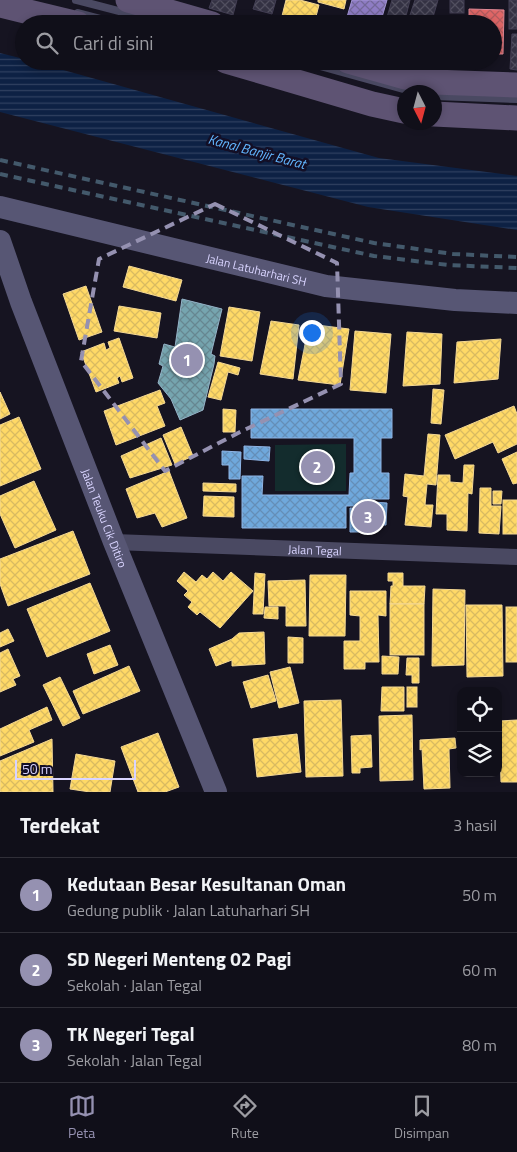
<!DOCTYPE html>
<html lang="id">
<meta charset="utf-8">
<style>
:root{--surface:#100f19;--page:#1e1d26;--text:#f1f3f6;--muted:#9c9ca2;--line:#302f38;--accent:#9591b1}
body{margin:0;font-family:"Titillium Web",sans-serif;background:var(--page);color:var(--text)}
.controls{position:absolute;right:15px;bottom:15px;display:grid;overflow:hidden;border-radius:10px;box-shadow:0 2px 8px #0003}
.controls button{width:45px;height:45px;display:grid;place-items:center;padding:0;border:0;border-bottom:1px solid var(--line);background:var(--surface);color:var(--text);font:25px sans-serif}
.compass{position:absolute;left:397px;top:85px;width:45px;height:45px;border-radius:50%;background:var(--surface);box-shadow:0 2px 8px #0003;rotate:174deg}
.scale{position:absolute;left:15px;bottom:12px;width:121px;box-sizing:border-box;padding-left:5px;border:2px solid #d9d4ff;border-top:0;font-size:14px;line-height:18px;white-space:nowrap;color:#d9d4ff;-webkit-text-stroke:4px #130f26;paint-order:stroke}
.you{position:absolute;left:311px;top:332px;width:18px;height:18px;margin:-12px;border:4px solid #fff;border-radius:50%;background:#1a73e8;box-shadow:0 0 0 8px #1a73e833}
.badge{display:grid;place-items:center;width:32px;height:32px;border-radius:50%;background:var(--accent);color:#fff;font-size:16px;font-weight:700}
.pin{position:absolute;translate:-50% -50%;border:2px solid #fff;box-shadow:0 1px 5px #0006}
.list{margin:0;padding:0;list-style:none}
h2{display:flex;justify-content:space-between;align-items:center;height:65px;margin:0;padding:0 20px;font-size:21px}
h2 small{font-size:16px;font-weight:400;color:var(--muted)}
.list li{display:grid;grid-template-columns:32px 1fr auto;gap:15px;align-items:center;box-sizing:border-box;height:75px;padding:0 20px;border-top:1px solid var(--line)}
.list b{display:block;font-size:19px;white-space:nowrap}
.list p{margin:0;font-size:16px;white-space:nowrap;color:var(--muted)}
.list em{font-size:16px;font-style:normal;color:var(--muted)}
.icon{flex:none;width:28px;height:28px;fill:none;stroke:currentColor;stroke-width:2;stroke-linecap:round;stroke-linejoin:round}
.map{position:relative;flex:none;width:517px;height:792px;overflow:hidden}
.search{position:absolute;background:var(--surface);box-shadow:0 2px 8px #0003;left:15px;right:15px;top:15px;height:55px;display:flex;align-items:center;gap:12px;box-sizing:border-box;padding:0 18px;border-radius:28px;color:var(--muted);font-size:19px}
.sheet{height:290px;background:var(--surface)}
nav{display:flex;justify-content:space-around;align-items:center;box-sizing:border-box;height:70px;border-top:1px solid var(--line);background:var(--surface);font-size:14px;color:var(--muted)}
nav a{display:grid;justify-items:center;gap:2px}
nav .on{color:var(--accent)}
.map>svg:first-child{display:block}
.pitch{fill:#132c2d}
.water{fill:url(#water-rules)}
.homes{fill:url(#homes-cross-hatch);stroke:#f4d894}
.shops{fill:url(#shops-cross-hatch);stroke:#de8794}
.offices{fill:url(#offices-cross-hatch);stroke:#a496d5}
.schools{fill:url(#schools-cross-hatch);stroke:#8fb5e6}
.public{fill:url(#public-cross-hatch);stroke:#94b3c7}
.building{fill:url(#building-cross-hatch);stroke:#433f54}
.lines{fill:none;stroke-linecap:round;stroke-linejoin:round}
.lane{stroke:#4a4962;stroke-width:8}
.street{stroke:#4a4962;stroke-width:16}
.secondary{stroke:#575674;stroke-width:22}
.primary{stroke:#5e5373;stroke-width:25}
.rail{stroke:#43596b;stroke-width:4;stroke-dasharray:8 6;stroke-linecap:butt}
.marked{fill:none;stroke:#9591b1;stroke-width:4;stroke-dasharray:10 6;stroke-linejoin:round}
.labels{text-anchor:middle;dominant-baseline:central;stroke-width:5;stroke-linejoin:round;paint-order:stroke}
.street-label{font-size:12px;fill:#d9d4ff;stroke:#130f26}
.water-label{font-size:14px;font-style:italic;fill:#62b6ff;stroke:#130f26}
</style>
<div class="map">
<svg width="517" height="792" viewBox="0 0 517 792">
<defs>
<pattern id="water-rules" width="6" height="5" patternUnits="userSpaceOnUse" patternTransform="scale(1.25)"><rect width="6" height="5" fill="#0d2144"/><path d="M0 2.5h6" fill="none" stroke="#304060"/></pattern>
<pattern id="homes-cross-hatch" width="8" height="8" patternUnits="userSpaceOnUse" patternTransform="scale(1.25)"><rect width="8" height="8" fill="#ffd966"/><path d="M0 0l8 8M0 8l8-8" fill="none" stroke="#d9ba61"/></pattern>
<pattern id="shops-cross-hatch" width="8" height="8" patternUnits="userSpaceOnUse" patternTransform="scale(1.25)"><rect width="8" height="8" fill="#e06666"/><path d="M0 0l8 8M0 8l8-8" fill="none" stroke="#b05b5e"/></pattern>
<pattern id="offices-cross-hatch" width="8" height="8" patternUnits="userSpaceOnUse" patternTransform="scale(1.25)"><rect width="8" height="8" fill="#8e7cc3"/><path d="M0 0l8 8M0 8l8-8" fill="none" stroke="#736799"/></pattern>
<pattern id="schools-cross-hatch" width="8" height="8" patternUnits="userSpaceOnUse" patternTransform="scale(1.25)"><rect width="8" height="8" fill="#6fa8dc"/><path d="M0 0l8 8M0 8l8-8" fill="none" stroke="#648eb8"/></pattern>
<pattern id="public-cross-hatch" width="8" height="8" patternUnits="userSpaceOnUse" patternTransform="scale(1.25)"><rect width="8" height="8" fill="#76a5af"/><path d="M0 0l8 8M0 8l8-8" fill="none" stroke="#668791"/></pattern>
<pattern id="building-cross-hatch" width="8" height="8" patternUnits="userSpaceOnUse" patternTransform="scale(1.25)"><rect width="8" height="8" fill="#343243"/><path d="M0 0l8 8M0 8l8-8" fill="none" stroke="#514f5f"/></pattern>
</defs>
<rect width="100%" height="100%" fill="#161421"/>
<path class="pitch" d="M346,444V491H275V445Z"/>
<path class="water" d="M0,53L24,59V61H31L379,158L517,176V230L368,207L0,112Z"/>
<g class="homes">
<path d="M286,0H300L319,5L314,24L282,16Z"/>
<path d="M318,0H346L344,9L318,2Z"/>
<path d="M129,266L182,280L176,301L123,287Z"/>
<path d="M86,286L102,332L79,340L63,294Z"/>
<path d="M119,306L161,313L157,338L114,331Z"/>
<path d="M229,307L260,312L252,361L220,356Z"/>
<path d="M271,321L299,325L293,379L260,374Z"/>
<path d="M309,324L349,329L340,385L298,380Z"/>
<path d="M355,331L391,334L386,393L350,390Z"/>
<path d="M407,332L442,334L440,384L403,386Z"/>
<path d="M119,338L133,378L122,382L120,376L117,378L119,383L96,392L81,352L104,343L106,350L110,348L108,342Z"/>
<path d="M501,339L498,379L454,383L457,342Z"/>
<path d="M218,362L240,368L238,375L228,372L221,400L208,397Z"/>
<path d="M433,389L444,390L441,424L431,423Z"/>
<path d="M160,390L165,403L157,406L165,426L116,445L104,411Z"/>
<path d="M0,392L10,414L0,419Z"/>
<path d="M514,406L517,414V444L498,453L493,442L455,459L445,435Z"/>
<path d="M223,409L236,410L235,432H223Z"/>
<path d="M19,417L41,469L0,486V425Z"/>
<path d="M181,427L193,456L175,464L163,435Z"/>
<path d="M428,434L440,435L436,485L427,484L425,505H433L431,527L405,525L408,497L403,496L405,474L424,476Z"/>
<path d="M161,438L172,465L130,478L121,456Z"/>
<path d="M517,452V483L513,484L502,459Z"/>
<path d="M464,465H474L472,494L468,493L467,531L447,530V514H436L438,475H450V482L463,483Z"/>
<path d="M169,471L187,518L162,527L155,513L137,518L126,489Z"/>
<path d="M34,481L56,530L15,548L0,514V496Z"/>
<path d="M203,483L236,484V492L203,491Z"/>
<path d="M480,488H491V506H501L499,534L479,533Z"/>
<path d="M493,491H502L501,504H493Z"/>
<path d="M204,496L234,497V517L203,516Z"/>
<rect x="503" y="500" width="14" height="34"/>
<path d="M73,531L90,574L8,606L0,584V559Z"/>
<path d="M184,572L196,582L202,575L207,579L213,572L223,581L231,572L253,591L220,628L200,612L197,615L188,607L192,602L184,595L188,591L177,581Z"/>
<path d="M255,573L265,574L263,614H253Z"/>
<path d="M388,573H403V586H425L424,604H390L391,586H393V581H388Z"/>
<path d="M310,575H346L345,636H309Z"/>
<path d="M305,580L306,626H286V606H269L268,581Z"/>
<path d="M90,583L110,631L47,657L27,609Z"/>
<path d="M433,589L465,590L464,665L432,666Z"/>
<path d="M350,591H386V616L378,615L379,662H365V669H344V641H360V616L350,615Z"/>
<rect x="390" y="604" width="34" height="51"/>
<path d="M466,605H502L503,676L467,677Z"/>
<path d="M265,607H278V619L264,618Z"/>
<rect x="506" y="607" width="11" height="55"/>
<path d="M8,629L14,641L0,647V633Z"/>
<path d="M264,632L265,664L232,666V660L216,666L209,649L232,639L239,633Z"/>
<path d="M288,637L303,638V663H288Z"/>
<path d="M110,645L118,665L94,674L87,654Z"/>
<path d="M8,649L20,676L13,679L16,685L0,692V653Z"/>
<path d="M382,656L399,657L398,674H382Z"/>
<path d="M407,658H419V683H412V675H406Z"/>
<path d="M129,666L140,691L83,714L73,691Z"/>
<path d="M290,667L299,703L279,708L270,672Z"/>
<path d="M268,675L276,701L251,708L243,682Z"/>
<path d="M60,677L80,718L63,726L43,685Z"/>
<path d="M382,687H404V711H381Z"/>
<rect x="407" y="687" width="10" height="20"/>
<path d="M341,700L343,776L306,777L304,701Z"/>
<path d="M47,707L52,720L29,730L34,742L0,756V729Z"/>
<path d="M412,715L413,780L380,781L379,716Z"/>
<path d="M517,720V782H501L499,721Z"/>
<path d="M158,733L179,787L165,792H138L121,747Z"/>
<path d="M297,734L301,772L257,777L253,739Z"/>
<path d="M371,735L372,767L360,768V773H352L351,736Z"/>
<path d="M455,738L456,748L449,749L450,788L424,789L422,749L420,750V740Z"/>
<path d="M52,739L53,792H0V761Z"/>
<path d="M76,754L115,761L110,792H90L70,789Z"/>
</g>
<path class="shops" d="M469,9L504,10L503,54H493V24H469Z"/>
<path class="offices" d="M352,0H387L380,24H366L347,17Z"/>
<g class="schools">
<path d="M251,409H392V438H381V473H389V499H370V506H346V528H242V476H263L262,495H349L350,473H354V438H251Z"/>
<path d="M244,446L270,447L269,461L244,459Z"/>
<path d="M222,451L241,452L240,479H229V465H222Z"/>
<path d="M373,502L387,503L386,525H378V528H368V532H350V508L373,509Z"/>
</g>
<path class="public" d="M182,299L222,309L211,354L215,356L214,364L203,410L180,420L171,399L158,383L163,366L159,364L164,344L175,347Z"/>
<g class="building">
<path d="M212,0H237L233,15L209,8Z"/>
<path d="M256,0H276L272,14L253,9Z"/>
<path d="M392,0H410L404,24H385Z"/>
<path d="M415,0H438L431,24H407Z"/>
<rect x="450" y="0" width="14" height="13"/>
<rect x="509" y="0" width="8" height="29"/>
<path d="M512,34H517V70L510,69Z"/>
</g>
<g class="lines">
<g class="lane">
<path d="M76,0L134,15"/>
<path d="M78,13L120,24"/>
<path d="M302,61L414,92"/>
<path d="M434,96L517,99"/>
</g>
<path class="street" id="s1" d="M114,542L517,557"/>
<g class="secondary">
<path id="s2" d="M0,207L326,286L455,300L517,303"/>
<path id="s3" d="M0,241L21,302L114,542L216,792"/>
</g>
<g class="primary">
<path d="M128,0L212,24"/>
<path d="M0,5L78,24"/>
<path d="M226,61L372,104L404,111"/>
<path d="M348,61L405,77L433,82L517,85"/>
<path d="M434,114L517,118"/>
</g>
<g class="rail">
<path d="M0,160L374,243L453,254L517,257"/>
<path d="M0,174L374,256L448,265L517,268"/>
</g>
</g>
<path class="marked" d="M215,204L337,263L341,384L240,432L165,471L81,361L99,259Z"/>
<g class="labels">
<g class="street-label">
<text stroke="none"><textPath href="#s2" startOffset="264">Jalan Latuharhari SH</textPath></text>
<text stroke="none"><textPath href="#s3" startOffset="296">Jalan Teuku Cik Ditiro</textPath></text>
<text stroke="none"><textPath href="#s1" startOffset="201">Jalan Tegal</textPath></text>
</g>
<g class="water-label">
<text transform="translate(257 151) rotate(15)">Kanal Banjir Barat</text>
</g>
</g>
</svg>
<div class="controls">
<button><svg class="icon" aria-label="locate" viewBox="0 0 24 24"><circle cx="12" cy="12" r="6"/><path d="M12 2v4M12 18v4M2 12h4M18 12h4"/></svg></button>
<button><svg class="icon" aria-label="layers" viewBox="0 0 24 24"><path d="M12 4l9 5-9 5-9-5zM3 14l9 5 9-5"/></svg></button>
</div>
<svg class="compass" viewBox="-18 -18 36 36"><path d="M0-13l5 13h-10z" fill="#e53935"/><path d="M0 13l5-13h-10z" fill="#9c9ca2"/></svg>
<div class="scale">50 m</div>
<div class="you"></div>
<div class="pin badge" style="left:187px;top:360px">1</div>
<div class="pin badge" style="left:317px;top:467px">2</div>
<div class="pin badge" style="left:368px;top:517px">3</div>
<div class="search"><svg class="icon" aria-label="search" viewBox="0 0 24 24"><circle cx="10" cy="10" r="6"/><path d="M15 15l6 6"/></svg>Cari di sini</div>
</div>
<section class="sheet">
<h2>Terdekat<small>3 hasil</small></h2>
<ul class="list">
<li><span class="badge">1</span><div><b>Kedutaan Besar Kesultanan Oman</b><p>Gedung publik · Jalan Latuharhari SH</p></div><em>50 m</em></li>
<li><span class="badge">2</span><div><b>SD Negeri Menteng 02 Pagi</b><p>Sekolah · Jalan Tegal</p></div><em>60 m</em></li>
<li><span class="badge">3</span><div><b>TK Negeri Tegal</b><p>Sekolah · Jalan Tegal</p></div><em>80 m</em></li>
</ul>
</section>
<nav>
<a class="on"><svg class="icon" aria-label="map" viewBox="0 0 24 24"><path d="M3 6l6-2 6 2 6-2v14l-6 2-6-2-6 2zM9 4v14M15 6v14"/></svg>Peta</a>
<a><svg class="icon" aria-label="directions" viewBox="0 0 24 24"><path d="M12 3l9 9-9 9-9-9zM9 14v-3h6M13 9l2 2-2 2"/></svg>Rute</a>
<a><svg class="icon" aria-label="saved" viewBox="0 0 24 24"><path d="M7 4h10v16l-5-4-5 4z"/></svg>Disimpan</a>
</nav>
